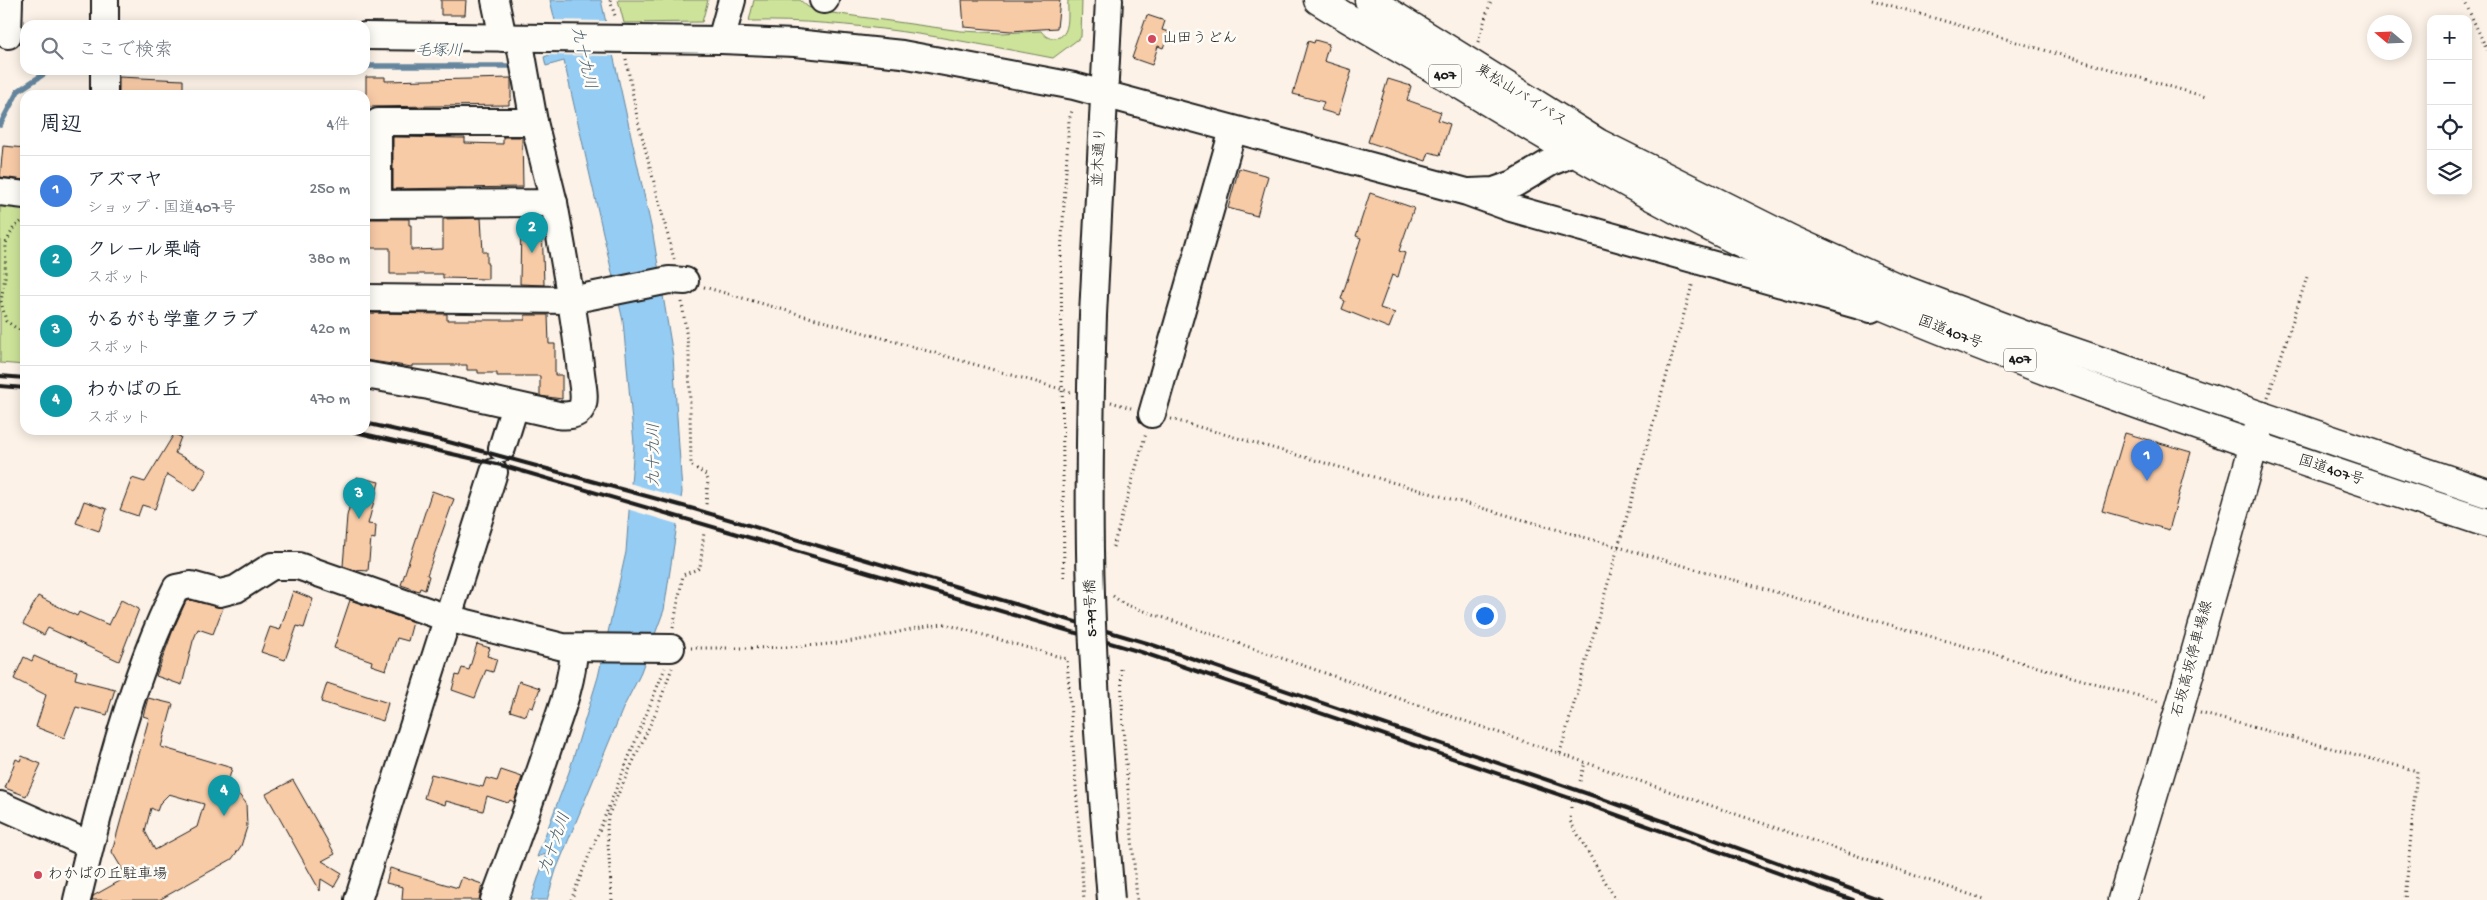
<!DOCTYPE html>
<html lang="ja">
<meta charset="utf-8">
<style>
:root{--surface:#fff;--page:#f6f6f7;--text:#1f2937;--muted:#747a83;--line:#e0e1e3;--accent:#0b8043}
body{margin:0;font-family:"Gochi Hand","Klee One",sans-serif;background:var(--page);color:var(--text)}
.controls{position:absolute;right:15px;top:15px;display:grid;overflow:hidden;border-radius:10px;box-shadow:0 2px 12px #0003}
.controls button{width:45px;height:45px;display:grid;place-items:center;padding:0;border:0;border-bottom:1px solid var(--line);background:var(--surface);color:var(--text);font:25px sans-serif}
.compass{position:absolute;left:2367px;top:15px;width:45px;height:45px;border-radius:50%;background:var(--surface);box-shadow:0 2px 12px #0003;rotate:289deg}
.you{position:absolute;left:1484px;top:615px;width:18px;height:18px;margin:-12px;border:4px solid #fff;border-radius:50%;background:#1a73e8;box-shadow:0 0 0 8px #1a73e833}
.badge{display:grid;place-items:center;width:32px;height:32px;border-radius:50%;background:var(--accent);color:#fff;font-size:16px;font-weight:700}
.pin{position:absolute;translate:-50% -41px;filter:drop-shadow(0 1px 2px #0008)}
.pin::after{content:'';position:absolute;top:26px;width:18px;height:15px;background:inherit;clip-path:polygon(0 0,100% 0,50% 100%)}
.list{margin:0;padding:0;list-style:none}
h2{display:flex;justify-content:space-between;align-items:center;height:65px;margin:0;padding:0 20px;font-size:21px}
h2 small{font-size:16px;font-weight:400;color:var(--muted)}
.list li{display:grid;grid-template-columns:32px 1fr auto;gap:15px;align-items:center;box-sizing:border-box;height:70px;padding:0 20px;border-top:1px solid var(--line)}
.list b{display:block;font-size:19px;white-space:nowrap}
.list p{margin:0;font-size:16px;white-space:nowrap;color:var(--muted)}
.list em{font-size:16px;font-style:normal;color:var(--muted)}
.icon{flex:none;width:28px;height:28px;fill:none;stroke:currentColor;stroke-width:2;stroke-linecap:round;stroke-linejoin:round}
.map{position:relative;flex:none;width:2487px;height:900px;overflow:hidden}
.search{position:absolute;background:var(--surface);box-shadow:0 2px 12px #0003;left:20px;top:20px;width:350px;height:55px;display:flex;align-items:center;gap:12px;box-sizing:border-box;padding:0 18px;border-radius:15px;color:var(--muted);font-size:19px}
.panel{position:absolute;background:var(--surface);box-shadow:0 2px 12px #0003;left:20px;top:90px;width:350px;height:345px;border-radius:15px}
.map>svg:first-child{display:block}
.green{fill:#cde399;stroke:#74805a}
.water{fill:#95ccf4;stroke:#65869e}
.pier{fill:#fcf2e7}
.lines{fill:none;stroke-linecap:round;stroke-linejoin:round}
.stream{stroke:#65869e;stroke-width:5.5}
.building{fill:#f8cba7;stroke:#1c1c1c;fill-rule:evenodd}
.minor-casing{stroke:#1c1c1c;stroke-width:30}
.major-casing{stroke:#1c1c1c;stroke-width:31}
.highway-casing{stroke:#1c1c1c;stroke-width:31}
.path{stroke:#1c1c1c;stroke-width:3;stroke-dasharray:1 4;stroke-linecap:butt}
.minor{stroke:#fdfcf7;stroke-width:26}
.major{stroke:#fdfcf7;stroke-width:28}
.highway{stroke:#fdfcf7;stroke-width:28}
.rail{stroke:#1c1c1c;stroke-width:4}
.minor-bridge-casing{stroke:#1c1c1c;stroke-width:30;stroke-linecap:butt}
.minor-bridge{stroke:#fdfcf7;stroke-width:26}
.poi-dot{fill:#d1495b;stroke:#fdfcf7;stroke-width:2}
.labels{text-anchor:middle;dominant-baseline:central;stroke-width:5;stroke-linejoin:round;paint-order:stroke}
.shield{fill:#fdfcf7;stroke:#605f5e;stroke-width:1}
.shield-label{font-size:14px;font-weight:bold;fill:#1c1c1c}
.poi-label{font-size:15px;fill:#1c1c1c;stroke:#fdfcf7;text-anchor:start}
.street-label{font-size:15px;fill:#1c1c1c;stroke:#fdfcf7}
.water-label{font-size:16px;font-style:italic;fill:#465a68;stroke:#fdfcf7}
</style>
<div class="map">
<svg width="2487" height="900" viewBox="0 0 2487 900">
<rect width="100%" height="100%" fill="#fcf2e7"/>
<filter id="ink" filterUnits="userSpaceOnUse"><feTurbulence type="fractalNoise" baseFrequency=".02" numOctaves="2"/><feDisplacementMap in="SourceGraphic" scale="10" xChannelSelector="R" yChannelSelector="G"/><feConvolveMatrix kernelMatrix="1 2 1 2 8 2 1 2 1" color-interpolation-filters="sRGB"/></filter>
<g filter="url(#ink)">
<g class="green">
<path d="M618,0H708L702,22L624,23Z"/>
<path d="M754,0H800L808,7L818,11L961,31L1002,33L1041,31C1045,36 1048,39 1055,38C1072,37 1067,12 1068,0H1082L1081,37L1053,58C953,39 851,19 749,21Z"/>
<path d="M0,201L25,203V365L0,363Z"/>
</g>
<path class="water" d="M550,0H601L653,235L673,356L682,492L664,610L639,677L624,706L556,870L547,900H531L546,854L537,857L569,772L598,677L626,552L634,444L623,321L564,61L546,66L544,57L562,50Z"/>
<g class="pier">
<path d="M553,20L608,21L616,56L543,55L559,49Z"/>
<path d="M629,483L684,499L680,525L627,509Z"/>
</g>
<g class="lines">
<g class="stream">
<path d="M365,66H514"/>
<path d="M0,125L18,91L50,70"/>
</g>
</g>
<g class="building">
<path d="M441,0H466L465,15H441Z"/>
<path d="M962,0H1060L1057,28L1011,31L964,27Z"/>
<path d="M1147,15L1165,21L1162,30L1169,32L1163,48L1158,46L1152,65L1132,58Z"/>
<path d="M1315,40L1329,44L1324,61L1352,70L1338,115L1321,110L1324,102L1293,94L1308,41L1314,43Z"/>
<path d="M119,77L183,80V95H119Z"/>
<path d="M366,77H385V81L511,78V100L509,101V105L366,107Z"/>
<path d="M1388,79L1411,86L1407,100L1441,112L1438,120L1450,124L1440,155L1429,152L1426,161L1368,142Z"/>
<path d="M393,137L465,138V143L503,144V137H522L523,187L393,189Z"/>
<path d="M3,146L25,148V180L0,177Z"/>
<path d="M1239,168L1268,176L1257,216L1228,208Z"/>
<path d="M1370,193L1414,208L1399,251L1405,253L1398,277L1392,275L1380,308L1395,313L1389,328L1342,309L1345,301L1341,299L1361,238L1356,236Z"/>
<path d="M481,218L483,252H487V264H488V279L443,278V274H390V248H365V219H409V225H411V250L443,249V219Z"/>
<path d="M521,222L542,223L544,285L520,284Z"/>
<path d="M365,313L447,314V320H525V315H548L549,344H555V375H562V399L540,396V376H497V373H478V370H467V365H412V367L365,360Z"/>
<path d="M2125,433L2191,452L2169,530L2102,511Z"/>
<path d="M174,434L181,437L175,453L207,470L195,491L167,474L155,509L142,505L138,516L120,510L132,478L145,482Z"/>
<path d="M357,477L379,482L368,524L376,525L375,539L371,538L368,571L355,570L343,566L347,516Z"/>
<path d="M432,491L454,499L427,575L429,576L425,590L420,588L419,591L401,585Z"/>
<path d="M84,501L107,509L99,531L76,523Z"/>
<path d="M293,591L313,599L304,628L297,626L285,660L261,652L270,627L280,630Z"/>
<path d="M38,596L77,616L79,612L109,625L121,600L139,609L119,661L48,628L44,635L23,624Z"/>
<path d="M190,600L223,608L213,634L198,629L193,641L182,685L156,676L173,630L186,601Z"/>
<path d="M350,600L413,622L408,641L397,638L386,670L371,665L372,661L334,648Z"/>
<path d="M477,644L490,648L487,656L497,659L493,672L486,670L475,698L452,690L456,675L459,676L462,668L469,670Z"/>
<path d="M34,656L52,664L77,671L75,679L115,689L107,715L76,707L64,738L36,727L46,695L14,679L24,657L32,661Z"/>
<path d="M519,681L540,688L533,708L529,707L526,716L510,711Z"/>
<path d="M327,683L388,703L383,721L321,702Z"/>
<path d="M148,698L173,704L161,747L232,768L227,786L235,790L246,803L247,827L241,846L232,859L159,900H92L93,896L127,877L112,852L149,718L143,716ZM169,794L204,804L197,827L155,850L145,831L151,808L157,811L160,803Z"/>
<path d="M22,756L41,764L26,796L5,788L16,759L20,761Z"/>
<path d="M501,770L522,777L514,802L510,800L508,803L487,796L483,811L446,801L445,805L424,798L431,774L483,787L486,778L497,781Z"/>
<path d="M293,780L335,854L322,861L342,873L334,887L321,879L320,891L266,794Z"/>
<path d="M390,868L458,888L462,877L482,884L479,900H402L403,887L386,883Z"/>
</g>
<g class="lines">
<defs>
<g id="minor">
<path d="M495,0L503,38"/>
<path d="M823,0H825"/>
<path d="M105,25V0"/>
<path d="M8,35L9,0"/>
<path d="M365,36L721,40L795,43L902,54L1074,86L1467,192L1511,208L1871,309"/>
<path d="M721,40L732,0"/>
<path d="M104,95V70"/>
<path d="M0,192L25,195"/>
<path d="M1470,192L1494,191L1514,184L1551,162L1591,146"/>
<path d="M365,204L554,203L534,122L519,38"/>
<path d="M378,204V122H534"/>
<path d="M365,298L571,300L669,280L685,281"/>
<path d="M1093,315L1109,0"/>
<path d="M365,375L429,386L558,415C566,416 578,416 582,407C586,398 582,383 581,373C575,316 564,259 554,203"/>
<path d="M1152,414L1233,130"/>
<path d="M502,448L515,406"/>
<path d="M0,805L90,845"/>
<path d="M77,900C102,798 129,682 176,588L191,585L220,593L236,589L272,566H298L447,618L563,647L671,648"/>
<path d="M358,900L494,472"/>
<path d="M494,900C513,850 531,799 548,748C559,716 573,682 574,648"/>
</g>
<path id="major" d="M2122,900L2180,707L2262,416"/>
<g id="highway">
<path d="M1318,0C1362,28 1407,52 1451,79C1556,143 1662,206 1773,258C2004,364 2246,443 2487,523"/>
<path d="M1369,0L1598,143L1790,239L1894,286L2024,335L2487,493"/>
</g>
</defs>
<use href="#minor" class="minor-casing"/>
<use href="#major" class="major-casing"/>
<use href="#highway" class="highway-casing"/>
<g class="path">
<path d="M610,0L616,19"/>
<path d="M1872,0L2206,97"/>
<path d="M2464,0L2487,50"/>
<path d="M1478,42L1491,0"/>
<path d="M626,59L637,117L674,259"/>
<path d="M25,219L14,227L6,243L5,277L1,301L6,321L25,334"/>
<path d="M704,287L1071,392"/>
<path d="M682,302L689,354L691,465L706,475L708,480L706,505"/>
<path d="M2268,397L2308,274"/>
<path d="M1111,402L1131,408"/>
<path d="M1171,419L2160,702"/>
<path d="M1113,547L1146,433"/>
<path d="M1064,577L1061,255L1069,120L1073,108"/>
<path d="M1113,596L1124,604L1986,900"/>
<path d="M673,628L683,575L700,568L704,532"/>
<path d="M691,648C745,648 806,649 859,640C888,636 915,626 945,624L1067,659L1084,900"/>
<path d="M1121,669L1123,727L1137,900"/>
<path d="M2200,713L2417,771L2405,900"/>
<path d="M1560,753L1693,282"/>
<path d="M1580,781L1585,762"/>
<path d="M1571,807L1570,821L1616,900"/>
<path d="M571,900L665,668"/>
<path d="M612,900L607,829L608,816L656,712L672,668"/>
</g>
<use href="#minor" class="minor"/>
<use href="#major" class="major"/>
<use href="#highway" class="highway"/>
<g class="rail">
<path d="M0,376L25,378"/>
<path d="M0,386L25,388"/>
<path d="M365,423L445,441L694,509L1147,643L1597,797L1881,900"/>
<path d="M346,430L501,465L1141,652L1581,802L1853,900"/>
</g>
<defs>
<path id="minor-bridge" d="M1093,315C1090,408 1088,501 1091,595C1094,697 1103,798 1111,900"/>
</defs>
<use href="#minor-bridge" class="minor-bridge-casing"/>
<use href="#minor-bridge" class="minor-bridge"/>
</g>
</g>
<g class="poi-dot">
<circle cx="1152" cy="39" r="5"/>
<circle cx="38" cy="875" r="5"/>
</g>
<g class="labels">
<g class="shield">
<rect x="1429" y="64.5" width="32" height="23" rx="4"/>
<rect x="2004" y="348.5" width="32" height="23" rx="4"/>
</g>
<g class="shield-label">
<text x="1445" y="76">407</text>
<text x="2020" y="360">407</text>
</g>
<g class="poi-label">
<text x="1162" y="39">山田うどん</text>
<text x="48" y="875">わかばの丘駐車場</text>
</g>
<g class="street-label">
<text transform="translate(1521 96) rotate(32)">東松山バイパス</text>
<text transform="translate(1100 157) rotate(-87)">並木通り</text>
<text transform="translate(1950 333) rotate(21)">国道407号</text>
<text transform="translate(2331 471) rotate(18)">国道407号</text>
<text transform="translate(1092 608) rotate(-92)">5-79号橋</text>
<text transform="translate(2193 659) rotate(-75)">石坂高坂停車場線</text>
</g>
<g class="water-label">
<text x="439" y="52">毛塚川</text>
<text transform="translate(582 58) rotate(77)">九十九川</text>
<text transform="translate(655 455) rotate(-90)">九十九川</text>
<text transform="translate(556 844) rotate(-70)">九十九川</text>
</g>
</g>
</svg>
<div class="controls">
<button>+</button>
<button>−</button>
<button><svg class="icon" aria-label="locate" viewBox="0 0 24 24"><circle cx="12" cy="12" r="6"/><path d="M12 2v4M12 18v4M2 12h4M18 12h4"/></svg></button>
<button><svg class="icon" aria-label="layers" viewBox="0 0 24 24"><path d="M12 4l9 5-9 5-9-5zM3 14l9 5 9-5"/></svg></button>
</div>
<svg class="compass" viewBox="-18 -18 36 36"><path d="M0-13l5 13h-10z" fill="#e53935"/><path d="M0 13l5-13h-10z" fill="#747a83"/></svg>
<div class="you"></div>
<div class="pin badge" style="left:2147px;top:481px;background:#3f7fe0">1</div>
<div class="pin badge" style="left:532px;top:253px;background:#0f9aa8">2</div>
<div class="pin badge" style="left:359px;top:519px;background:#0f9aa8">3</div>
<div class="pin badge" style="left:224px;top:816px;background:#0f9aa8">4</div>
<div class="search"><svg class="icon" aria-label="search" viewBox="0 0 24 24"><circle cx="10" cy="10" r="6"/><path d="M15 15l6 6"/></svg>ここで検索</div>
<section class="panel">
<h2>周辺<small>4件</small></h2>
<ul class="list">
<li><span class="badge" style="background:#3f7fe0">1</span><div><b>アズマヤ</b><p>ショップ · 国道407号</p></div><em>250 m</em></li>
<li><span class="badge" style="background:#0f9aa8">2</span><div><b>クレール栗崎</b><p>スポット</p></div><em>380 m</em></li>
<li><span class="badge" style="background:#0f9aa8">3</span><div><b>かるがも学童クラブ</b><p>スポット</p></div><em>420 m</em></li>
<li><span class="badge" style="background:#0f9aa8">4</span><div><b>わかばの丘</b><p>スポット</p></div><em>470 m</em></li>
</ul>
</section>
</div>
